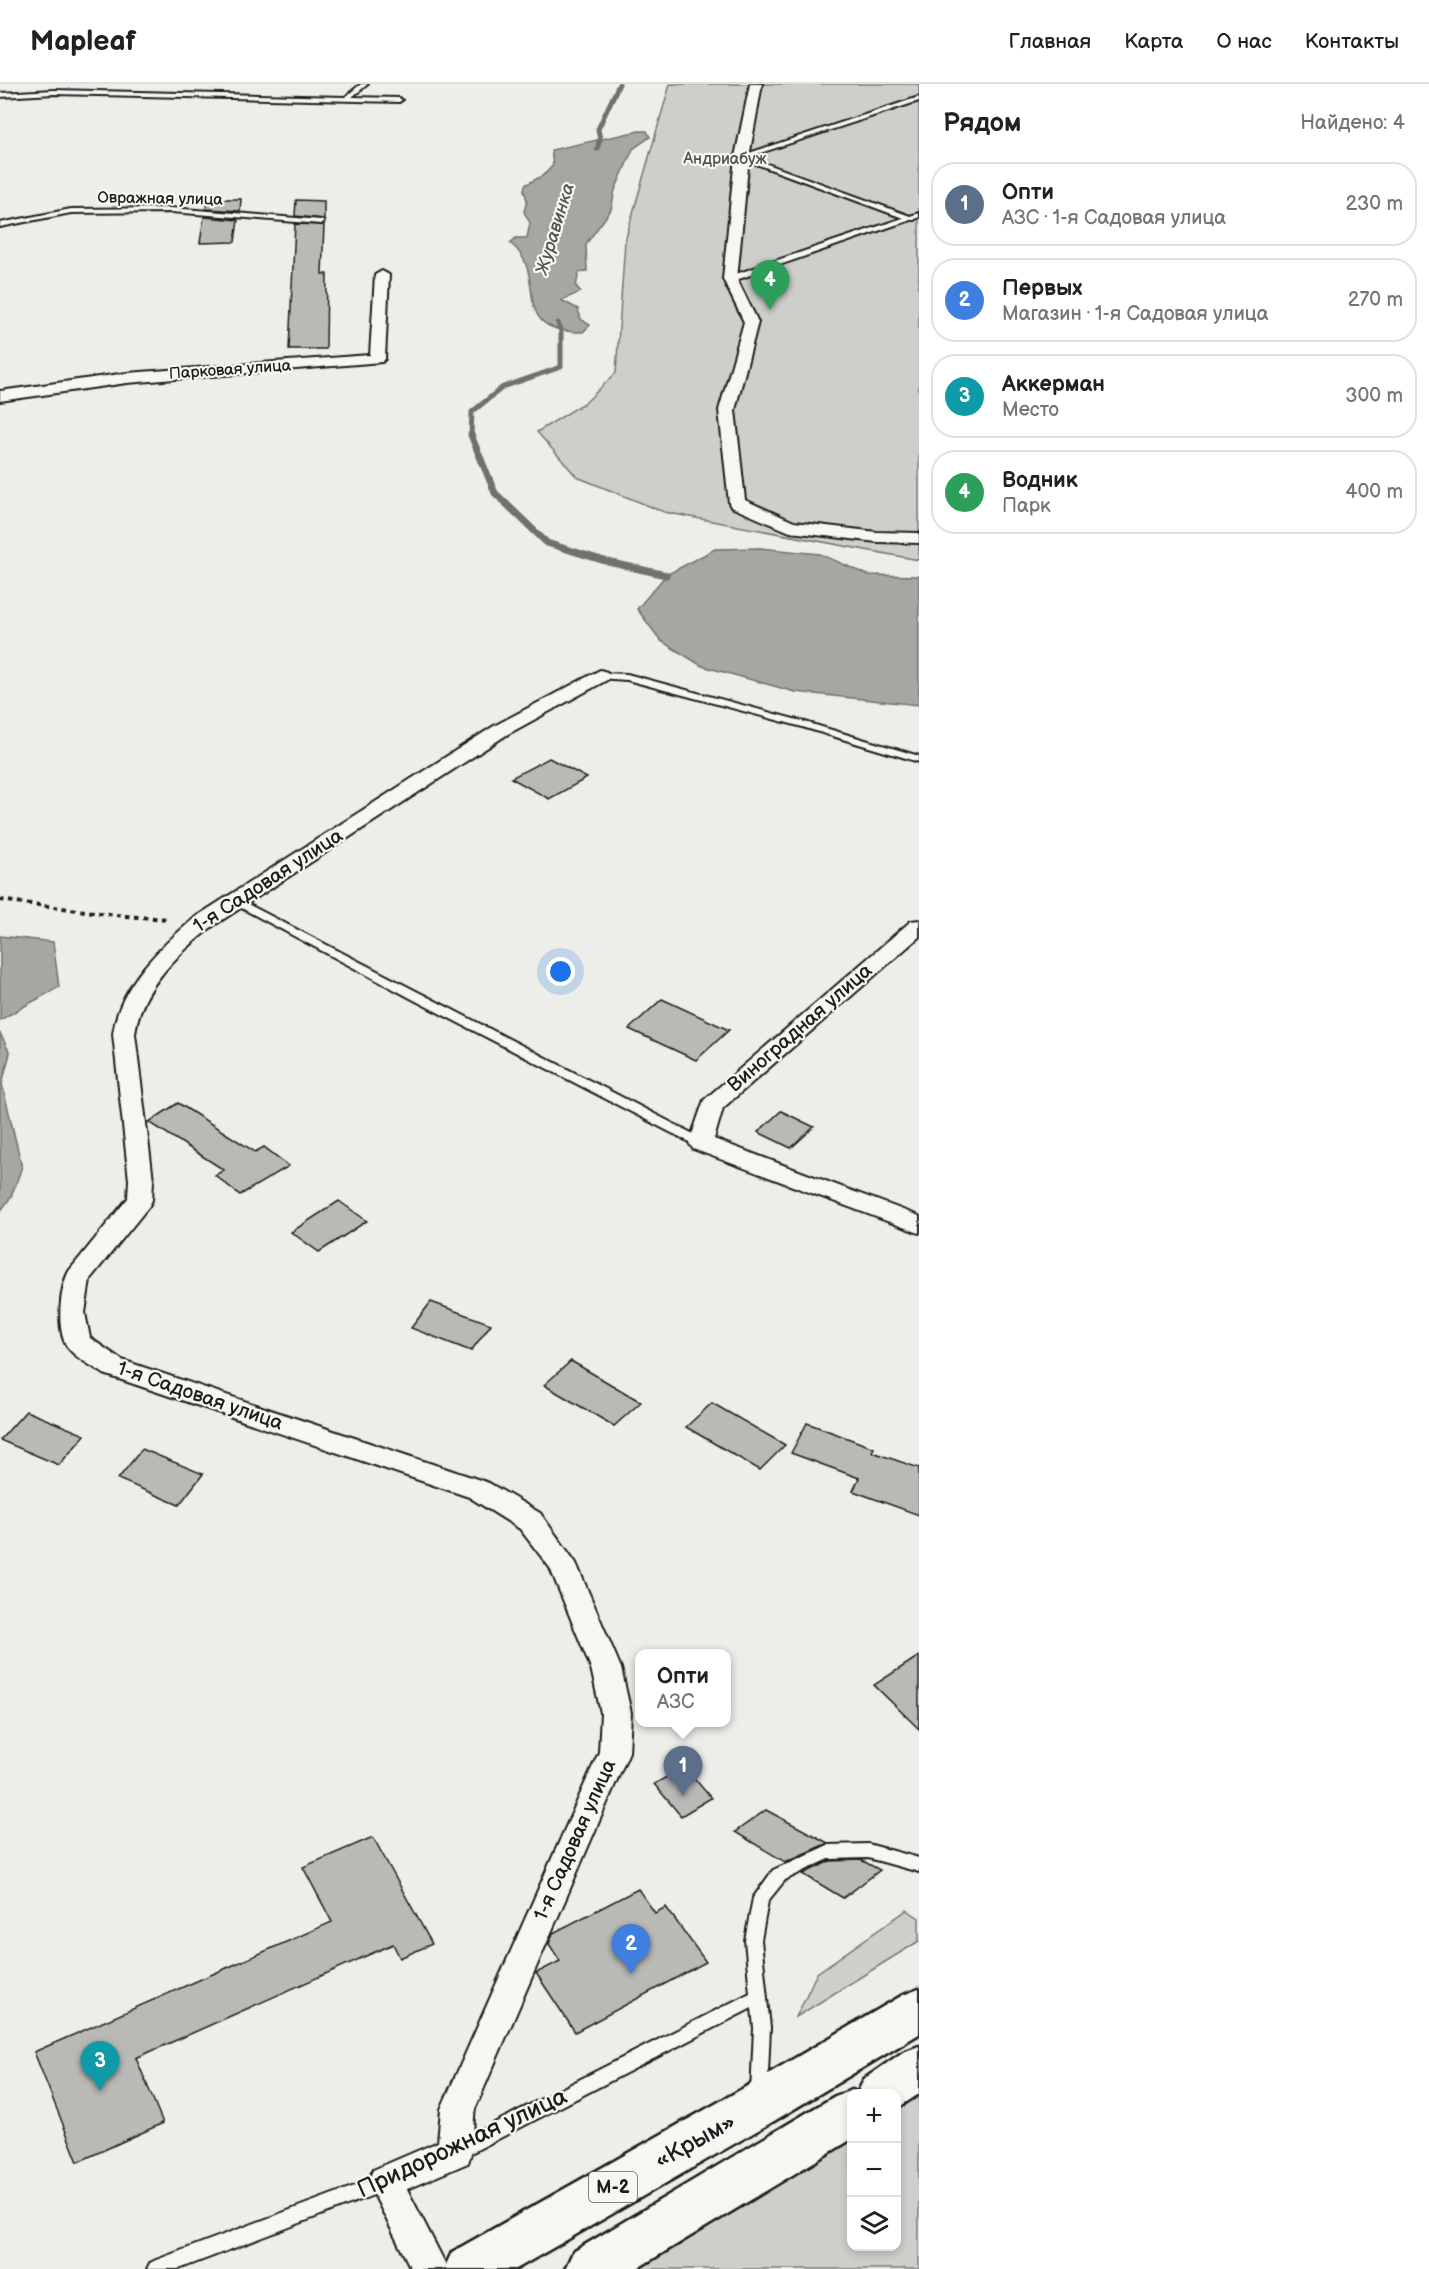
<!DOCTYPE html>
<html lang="ru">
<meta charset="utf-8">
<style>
:root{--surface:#fff;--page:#f6f6f6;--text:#202124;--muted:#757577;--line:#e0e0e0;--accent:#db2777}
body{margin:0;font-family:"Balsamiq Sans",sans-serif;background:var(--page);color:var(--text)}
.controls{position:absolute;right:18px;bottom:18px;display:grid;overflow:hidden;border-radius:12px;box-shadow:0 3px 9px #0003}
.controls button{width:54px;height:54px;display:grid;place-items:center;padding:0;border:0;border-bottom:2px solid var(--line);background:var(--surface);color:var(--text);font:30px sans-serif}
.you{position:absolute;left:561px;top:888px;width:21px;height:21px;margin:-15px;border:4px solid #fff;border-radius:50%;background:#1a73e8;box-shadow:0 0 0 9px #1a73e833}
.badge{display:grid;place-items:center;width:39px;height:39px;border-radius:50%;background:var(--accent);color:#fff;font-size:20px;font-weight:700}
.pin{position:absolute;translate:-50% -50px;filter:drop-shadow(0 2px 3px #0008)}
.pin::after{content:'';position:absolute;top:32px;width:21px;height:18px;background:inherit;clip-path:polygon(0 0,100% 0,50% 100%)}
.popup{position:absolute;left:635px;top:1565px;width:96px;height:78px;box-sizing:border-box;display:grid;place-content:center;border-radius:12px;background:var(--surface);filter:drop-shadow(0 2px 4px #0005);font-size:20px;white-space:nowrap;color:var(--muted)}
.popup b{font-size:22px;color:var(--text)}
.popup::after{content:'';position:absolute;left:50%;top:100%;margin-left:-12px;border:12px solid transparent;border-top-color:var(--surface)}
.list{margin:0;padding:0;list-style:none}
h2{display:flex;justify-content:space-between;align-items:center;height:78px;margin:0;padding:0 24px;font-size:26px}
h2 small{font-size:20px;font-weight:400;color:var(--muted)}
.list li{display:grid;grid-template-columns:39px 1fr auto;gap:18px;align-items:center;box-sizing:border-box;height:84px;margin:0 12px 12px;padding:0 12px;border:2px solid var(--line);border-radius:24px}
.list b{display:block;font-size:22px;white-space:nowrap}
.list p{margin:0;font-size:20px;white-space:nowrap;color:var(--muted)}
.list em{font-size:20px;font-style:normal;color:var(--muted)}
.icon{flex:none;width:33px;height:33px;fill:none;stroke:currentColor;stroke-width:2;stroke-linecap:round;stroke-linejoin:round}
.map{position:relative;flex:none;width:919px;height:2185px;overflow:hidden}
header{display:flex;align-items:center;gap:36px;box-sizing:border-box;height:84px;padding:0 30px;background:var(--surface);border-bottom:2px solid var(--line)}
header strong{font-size:28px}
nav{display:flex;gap:33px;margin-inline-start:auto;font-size:21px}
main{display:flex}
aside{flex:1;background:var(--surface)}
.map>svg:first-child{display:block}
.green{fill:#cececb;stroke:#757574;stroke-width:1.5}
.water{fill:#a6a6a3;stroke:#6f6f6d;stroke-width:1.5}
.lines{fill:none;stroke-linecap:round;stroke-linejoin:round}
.stream-far1{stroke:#6f6f6d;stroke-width:5}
.stream{stroke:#6f6f6d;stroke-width:7}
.building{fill:#b9b9b6;stroke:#1c1c1c;stroke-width:1.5}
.lane-casing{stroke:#1c1c1c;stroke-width:4}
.street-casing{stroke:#1c1c1c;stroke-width:4}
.highway-casing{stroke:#1c1c1c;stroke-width:5}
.path{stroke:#1c1c1c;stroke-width:4;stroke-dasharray:4.5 4.5;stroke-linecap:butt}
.lane{fill:#f6f6f2;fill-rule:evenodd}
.street{fill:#f6f6f2;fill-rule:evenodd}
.highway{fill:#f6f6f2;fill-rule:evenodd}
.labels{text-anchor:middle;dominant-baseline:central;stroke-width:4.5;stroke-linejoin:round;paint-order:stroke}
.far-park-label{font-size:16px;fill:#515151;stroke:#f6f6f2}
.far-street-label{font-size:16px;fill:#1c1c1c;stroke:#f6f6f2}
.far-water-label{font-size:18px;font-style:italic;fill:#535352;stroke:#f6f6f2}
.shield{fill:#f6f6f2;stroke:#5d5d5c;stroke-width:1.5}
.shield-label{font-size:18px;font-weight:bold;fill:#1c1c1c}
.street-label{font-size:20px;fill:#1c1c1c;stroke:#f6f6f2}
.near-street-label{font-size:24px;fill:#1c1c1c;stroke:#f6f6f2}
</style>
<header>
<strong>Mapleaf</strong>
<nav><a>Главная</a><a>Карта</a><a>О нас</a><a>Контакты</a></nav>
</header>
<main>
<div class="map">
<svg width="919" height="2185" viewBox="0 0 919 2185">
<rect width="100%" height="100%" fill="#edede9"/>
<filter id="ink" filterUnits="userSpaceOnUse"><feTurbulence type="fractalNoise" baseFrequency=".0167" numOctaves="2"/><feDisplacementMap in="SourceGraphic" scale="12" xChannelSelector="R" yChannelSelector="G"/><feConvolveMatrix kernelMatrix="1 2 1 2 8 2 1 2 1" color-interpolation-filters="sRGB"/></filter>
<g filter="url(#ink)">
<g class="green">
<path d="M670,0H919V476L664,428L577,393L537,348L586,318L616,289L625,157Z"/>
<path d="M907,1826L919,1834V1857L796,1933L817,1889Z"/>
<path d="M919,2012V2185H629L851,2052L852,2162H896L897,2025Z"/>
</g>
<g class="water">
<path d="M639,47H647L650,53L633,65L615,106L611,126L586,160L587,187L579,188L576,202L581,208L561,216L578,225L581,235L590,241L583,248C504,248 552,192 510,159L516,154H527L530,139L524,128L527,116L524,106L525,101L544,91L553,81L551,66Z"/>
<path d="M760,464L820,470L868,491L919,492V621L795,608L702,582L661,557L637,525L666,491L715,465Z"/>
<path d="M0,852L53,858L59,903L0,936Z"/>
<path d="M0,949L10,969L2,1000L22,1083L11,1113L0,1128Z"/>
</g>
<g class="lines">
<g class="stream-far1">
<path d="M597,65L600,55L598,45L619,0"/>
<path d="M471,352L472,328L503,303L561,283V248L558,239"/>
</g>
<path class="stream" d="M471,351L495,409L547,459L608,478L666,491"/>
</g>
<g class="building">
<path d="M208,115H241L240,127L206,125Z"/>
<path d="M296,116L324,117V135L295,132Z"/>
<path d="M204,133L238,136L235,158L200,159Z"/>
<path d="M295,140L324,141L322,190H327L326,265H289Z"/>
<path d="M549,674L587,694L549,715L511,694Z"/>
<path d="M662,915L729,946L696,976L629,945Z"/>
<path d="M178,1019L255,1068L264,1063L289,1082L240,1111L215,1091L224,1086L149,1038Z"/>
<path d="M781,1027L814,1043L791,1064L758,1048Z"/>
<path d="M339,1117L367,1137L319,1168L291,1148Z"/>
<path d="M431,1218L491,1240L471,1267L411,1244Z"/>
<path d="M571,1277L641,1318L614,1342L544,1301Z"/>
<path d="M712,1319L785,1361L760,1386L686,1343Z"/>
<path d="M26,1327L85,1351L59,1381L0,1356Z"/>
<path d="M807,1339L874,1364L872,1368L919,1384V1431L853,1407L859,1394L791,1369Z"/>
<path d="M142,1365L203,1390L179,1421L118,1395Z"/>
<path d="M919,1572V1645L874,1601Z"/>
<path d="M685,1683L711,1714L681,1732L654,1700Z"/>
<path d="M766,1726L828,1759L785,1778L735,1748Z"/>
<path d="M373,1753L432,1860L400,1874L393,1860L136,1974L163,2039L78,2078L34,1968L332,1838L303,1783Z"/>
<path d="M861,1776L880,1786L843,1814L803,1790L830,1777Z"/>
<path d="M638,1805L655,1829L666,1823L706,1878L575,1948L536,1889L560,1877L549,1860L553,1849Z"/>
</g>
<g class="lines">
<defs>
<g id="lane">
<path d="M361,0H368L352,13L399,14L402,16L399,18L54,10L0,13V9L54,6L345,13Z"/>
<path d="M919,13V17L748,73L910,132L919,129V133L914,136H910L733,197H727V193L903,134L740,74V72Z"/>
<path d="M171,124L321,136L324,138L321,140L171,128L71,129L0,143V139L71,125Z"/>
<path d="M600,589L627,590L805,638L919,672V678L799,642L627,596L597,594L595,592Z"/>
<path d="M236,814L705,1056L707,1059L705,1062H697L416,917L232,819L231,817L232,815Z"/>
<path d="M868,1760L919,1774V1788L868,1774L829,1775L785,1796L768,1817L761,1856L770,1944L767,2010L765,2016L759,2018L753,2016L751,2010L754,1944L752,1924L465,2072L459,2074L453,2072L450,2066L453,2060L750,1909L745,1856L753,1814L773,1786L828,1761Z"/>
<path d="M384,2091L390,2093L393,2099L390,2105L384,2107L179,2185H147L150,2179L156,2176Z"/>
</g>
<g id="street">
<path d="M750,0H762L749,73L737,195L758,238L735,326L745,416L794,438L877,448L919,449V459L877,458L790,448L731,423L729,419L719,326L744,238L723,195L735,73Z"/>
<path d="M382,187L389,191L385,275L382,278L127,299L0,317V307L127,289L370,271L375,191Z"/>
<path d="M600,586L607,588L609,592L607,596L508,650L213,842C178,870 140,904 135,950L153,1096L152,1116L149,1122L90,1195L85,1229L90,1254L122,1276L489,1399L540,1429L576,1479L621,1584L631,1629L629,1668L475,2025C472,2043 475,2062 468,2079L407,2105L448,2185H411L368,2098L373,2086L438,2058L441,2025L599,1668L601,1629L591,1584L550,1484L520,1445L469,1413L104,1290C93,1282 77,1275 69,1265C55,1250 60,1203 69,1187L128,1114L129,1096L113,950C119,901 161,862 197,832L494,642Z"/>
<path d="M919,836V853L723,1024L714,1055L919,1132V1149L693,1065L689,1059L704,1016L911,837Z"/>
</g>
<g id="highway">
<path d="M919,1905V1950L774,2037L516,2185H444L452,2168L742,2005L903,1911Z"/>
<path d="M919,1962V2010L896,2025V2010H852V2055L636,2185H565L573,2168L835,2012L852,2006L858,2008L864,1995L903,1968Z"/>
</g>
</defs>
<use href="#lane" class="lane-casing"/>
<use href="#street" class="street-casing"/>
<use href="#highway" class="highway-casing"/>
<path class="path" d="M0,816L124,832L169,835"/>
<use href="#lane" class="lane"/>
<use href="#street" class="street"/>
<use href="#highway" class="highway"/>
</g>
</g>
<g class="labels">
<g class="far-park-label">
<text x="725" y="75">Андриабуж</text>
</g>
<g class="far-street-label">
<text transform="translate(160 115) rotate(1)">Овражная улица</text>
<text transform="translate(230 286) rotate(-4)">Парковая улица</text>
</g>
<g class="far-water-label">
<text transform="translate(555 145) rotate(-73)">Журавинка</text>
</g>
<rect class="shield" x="589" y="2088" width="48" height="30" rx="4.5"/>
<g class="shield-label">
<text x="613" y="2103">М-2</text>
</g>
<g class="street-label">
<text transform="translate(268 797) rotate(-33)">1-я Садовая улица</text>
<text transform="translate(800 944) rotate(-41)">Виноградная улица</text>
<text transform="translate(200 1312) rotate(19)">1-я Садовая улица</text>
<text transform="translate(575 1756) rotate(-66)">1-я Садовая улица</text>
</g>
<g class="near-street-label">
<text transform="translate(695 2057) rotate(-29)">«Крым»</text>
<text transform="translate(462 2059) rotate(-25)">Придорожная улица</text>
</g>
</g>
</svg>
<div class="controls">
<button>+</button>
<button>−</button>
<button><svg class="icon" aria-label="layers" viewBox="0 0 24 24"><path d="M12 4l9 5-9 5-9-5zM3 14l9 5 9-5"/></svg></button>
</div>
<div class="you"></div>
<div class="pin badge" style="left:683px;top:1712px;background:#5c6f8a">1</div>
<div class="popup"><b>Опти</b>АЗС</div>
<div class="pin badge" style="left:631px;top:1890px;background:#3f7fe0">2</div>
<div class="pin badge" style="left:100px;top:2007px;background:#0f9aa8">3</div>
<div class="pin badge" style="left:770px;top:226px;background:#2e9e5b">4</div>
</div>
<aside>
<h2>Рядом<small>Найдено: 4</small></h2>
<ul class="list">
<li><span class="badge" style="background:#5c6f8a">1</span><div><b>Опти</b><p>АЗС · 1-я Садовая улица</p></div><em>230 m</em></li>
<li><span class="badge" style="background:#3f7fe0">2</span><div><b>Первых</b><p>Магазин · 1-я Садовая улица</p></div><em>270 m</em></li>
<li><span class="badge" style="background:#0f9aa8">3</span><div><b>Аккерман</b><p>Место</p></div><em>300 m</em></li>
<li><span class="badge" style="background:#2e9e5b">4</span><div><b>Водник</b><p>Парк</p></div><em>400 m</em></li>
</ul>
</aside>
</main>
